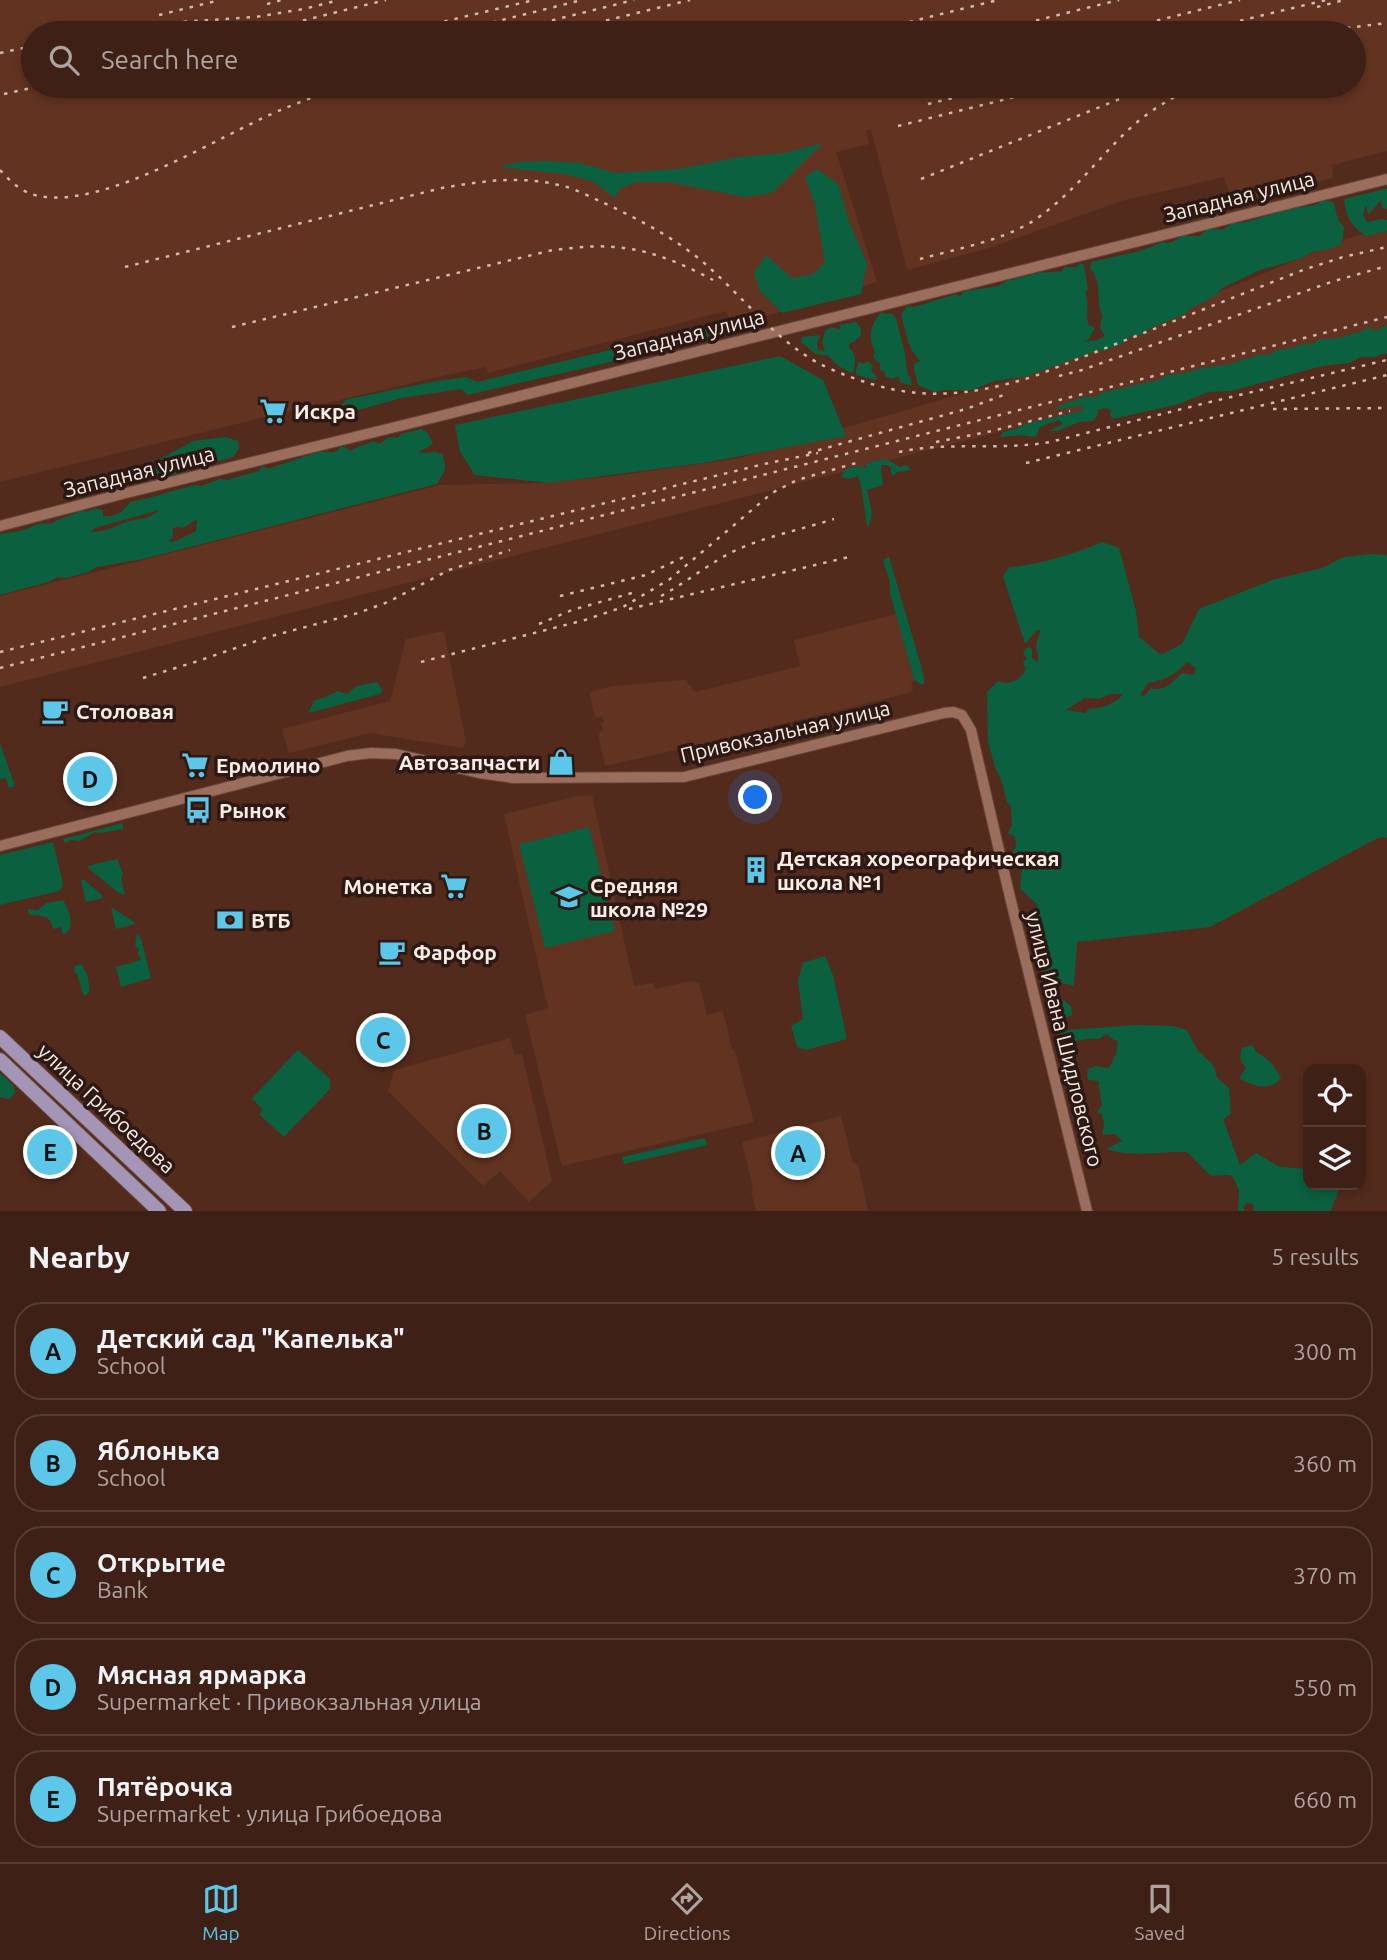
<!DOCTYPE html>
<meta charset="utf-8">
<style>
:root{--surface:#3e2016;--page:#45281f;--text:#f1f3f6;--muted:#ada3a1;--line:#573e35;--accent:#5cc7e8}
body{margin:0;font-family:Ubuntu,sans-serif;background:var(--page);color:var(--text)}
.controls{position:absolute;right:21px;bottom:21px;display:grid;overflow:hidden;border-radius:14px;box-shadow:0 4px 10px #0003}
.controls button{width:63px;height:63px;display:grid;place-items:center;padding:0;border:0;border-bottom:2px solid var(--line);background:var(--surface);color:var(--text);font:35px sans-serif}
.you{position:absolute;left:756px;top:798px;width:24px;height:24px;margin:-18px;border:5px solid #fff;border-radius:50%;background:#1a73e8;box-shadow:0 0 0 10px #1a73e833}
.badge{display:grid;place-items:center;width:46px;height:46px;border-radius:50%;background:var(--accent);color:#111;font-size:23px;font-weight:700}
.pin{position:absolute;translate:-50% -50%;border:4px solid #fff;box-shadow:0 2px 7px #0006}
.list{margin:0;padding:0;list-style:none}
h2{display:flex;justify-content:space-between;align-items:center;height:91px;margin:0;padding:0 28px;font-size:30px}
h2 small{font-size:23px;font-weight:400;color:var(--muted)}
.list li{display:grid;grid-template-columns:46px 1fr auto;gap:21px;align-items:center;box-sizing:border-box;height:98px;margin:0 14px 14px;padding:0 14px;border:2px solid var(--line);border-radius:28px}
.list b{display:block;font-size:26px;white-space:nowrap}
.list p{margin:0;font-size:23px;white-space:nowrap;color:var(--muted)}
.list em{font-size:23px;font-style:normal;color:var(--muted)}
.icon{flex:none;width:38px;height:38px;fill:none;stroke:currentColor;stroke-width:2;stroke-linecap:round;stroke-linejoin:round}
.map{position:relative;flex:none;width:1387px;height:1211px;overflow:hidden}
.search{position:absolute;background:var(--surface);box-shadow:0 4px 10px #0003;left:21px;right:21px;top:21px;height:77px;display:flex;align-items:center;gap:18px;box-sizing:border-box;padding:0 24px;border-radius:38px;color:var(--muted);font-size:26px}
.sheet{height:651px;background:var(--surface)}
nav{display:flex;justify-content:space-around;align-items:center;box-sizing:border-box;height:98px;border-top:2px solid var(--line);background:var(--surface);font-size:19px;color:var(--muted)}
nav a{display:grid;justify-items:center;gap:4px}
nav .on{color:var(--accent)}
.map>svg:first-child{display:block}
.built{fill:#623321;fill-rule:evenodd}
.green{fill:#0b603f;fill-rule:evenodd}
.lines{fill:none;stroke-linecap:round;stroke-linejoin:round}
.minor-casing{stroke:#66463a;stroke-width:12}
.major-casing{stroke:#66463a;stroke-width:16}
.minor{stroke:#9a6d5c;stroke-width:10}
.major{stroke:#a495b7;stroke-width:14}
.rail{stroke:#d0bab2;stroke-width:2.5;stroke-dasharray:3.5 7;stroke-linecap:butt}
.labels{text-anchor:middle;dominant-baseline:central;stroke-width:7;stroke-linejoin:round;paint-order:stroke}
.street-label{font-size:21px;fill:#fcece6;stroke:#2c1913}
.poi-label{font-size:21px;font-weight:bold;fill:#fcece6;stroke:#2c1913;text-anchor:start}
</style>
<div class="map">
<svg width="1387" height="1211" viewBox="0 0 1387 1211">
<rect width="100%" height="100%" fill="#532b1d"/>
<g class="built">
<path d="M0,0H1387V151L1332,165L1333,178L1233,203L1224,177L1121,201L989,248L907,270L871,129L866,130L869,144L836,152L877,282L733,326L726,311L488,373L485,367L447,375L257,419L0,482ZM33,33H1354V86H33Z"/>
<path d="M1387,228V333L0,687V596L440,485L539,483L605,477L736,459L1010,380L1093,344L1349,238Z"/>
<path d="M896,614L914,680L911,684L913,692L693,746L605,766L598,733L603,732L601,723L604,722L602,716L595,718L589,692L613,686L685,680L695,692L800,666L794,640Z"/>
<path d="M444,631L466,742L462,748L370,733L289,753L282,729L390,701L406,639Z"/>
<path d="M592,795L634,986L653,983L655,989L691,981L699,983L707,1015L723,1011L732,1050L735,1051L754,1122L562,1166L525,1015L548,1008L504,814L573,797Z"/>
<path d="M510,1038L515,1055L522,1054L552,1181L529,1202L500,1171L483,1186L388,1091L394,1070Z"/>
<path d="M841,1116L853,1163L858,1164L868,1211H756L751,1192L753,1188L742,1142Z"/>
</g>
<g class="green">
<path d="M823,143L772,193L745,197L668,182H637L619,189L615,198L592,181L563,174L499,167L518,162L548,161L579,163L616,173L678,169L740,157L784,153Z"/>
<path d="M817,169L838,184L850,224L867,264L861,294L782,313L760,291L754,273L766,255L792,278L813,274L825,263L815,205L805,177Z"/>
<path d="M1384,189H1387V209L1382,208L1381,200L1368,215L1367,208L1365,206L1363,215L1367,222L1382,219L1387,220V231L1367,236C1351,227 1346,217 1344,199Z"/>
<path d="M1325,200L1334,203L1338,220L1344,227L1342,244L1326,250L1313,252L1299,259L1260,270L1222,288L1214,297L1193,307L1181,316L1155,326L1140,335L1131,336L1123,343L1102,352L1101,349L1027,376L995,381L972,390H944L934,392L918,385L913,364L920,361L911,349V347L908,342L901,314L907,306L914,307L956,294L960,296L964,291L999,286L1006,281L1041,272C1048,274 1054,270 1061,272L1064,267H1076L1080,263L1084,265L1088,289L1085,293C1091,307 1084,314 1089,326L1095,327L1089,339L1082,342L1097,340L1105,336C1099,329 1099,324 1103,317C1094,300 1104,283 1090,269L1091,262L1140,251L1163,242L1170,243L1182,236H1200L1208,228L1223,230L1232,223L1247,222L1288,209L1315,205Z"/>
<path d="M881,312L885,314L891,313L896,318C900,335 906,353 907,370C908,376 912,379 912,386L900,382L898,376L893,379L886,377L884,371L880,370V364L873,357L875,351C867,336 871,325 881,312Z"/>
<path d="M856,322L861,328V335L855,341L849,344V348C858,355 855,363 853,373C842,370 835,363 827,355C811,356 813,349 801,343L802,337L820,335L817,343L818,350L825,351L822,342L825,331L831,327L840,329L841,327L839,325Z"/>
<path d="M1385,326H1387V353L1374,357H1361L1349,363L1322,366L1231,391L1208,392L1179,404L1112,419L1110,414L1111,410L1106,408L1098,410L1097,416L1092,421L1079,422L1057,431H1048L1063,424L1059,420L1040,427L1036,437L1020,435L1000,437L1003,432L1015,429L1026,424L1081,411L1084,405L1061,409L1053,408L1084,397H1096L1104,392L1159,380L1167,375L1182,374L1198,369L1230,364L1258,355H1268L1278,350L1292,348L1303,344H1312C1320,337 1329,339 1338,338C1345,337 1366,330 1370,327L1375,331Z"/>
<path d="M725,327L731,334L468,395L461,389L401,398L355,411L338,413V407L348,399L437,381L466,377L477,382L698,329Z"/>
<path d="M780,356L823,380L846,436L704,463L548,483L475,475L460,452L455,425Z"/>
<path d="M868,361L873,366L871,370L877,377L876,380L856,375V369L859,362L864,364Z"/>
<path d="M421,429L427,432L433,443L427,448L421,450L419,453L436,452L442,454C448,471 445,469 437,484L143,559L97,567L88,572L66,578L58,577L48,582L0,595V534C7,533 24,531 29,528C38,524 41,522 51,524C60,517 72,516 82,510L87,512C93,509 97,507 103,511V516C115,518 124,511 130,502C152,498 174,490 196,485L201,486L220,479L227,480L259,471L262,466L268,469L318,452H336L340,447H345L351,451C356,446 366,445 373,441L379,444C387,439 388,435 398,438L401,434ZM159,510C149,520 138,518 126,522C114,527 104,532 91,532L95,528ZM197,519L196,531L176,541L168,542L173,537V528L178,527L183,528Z"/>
<path d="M225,437L238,441L239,449L233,457L166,477L140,474L141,469L194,441Z"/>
<path d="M882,459L888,460L900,467L906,465L912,470L897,472L894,476L891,473V468L887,465H882L881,470L883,485L867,490C869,503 876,516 867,527C864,509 864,494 858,476L849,479L841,477L844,470C852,467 857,465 865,468L868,463Z"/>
<path d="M1102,542L1119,548L1136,611L1139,637L1161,655L1182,644L1199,609L1272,580L1322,568L1344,557L1371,554L1387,555V838L1382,837L1372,841L1210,927L1077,942L1074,986L1048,979L1042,967L1039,947L1029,923L1032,912L1038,905L1020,889L1022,866L1011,855L1016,846L1015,837L1008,833L1012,825L1011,806L1007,802L1002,782L995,767L988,742L987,692L998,681C1011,686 1019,680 1026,670L1023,663L1027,658L1023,654L1026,648L1030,647L1032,650V658L1037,662L1039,656C1034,647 1037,639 1041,631L1037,630L1025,644L1003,576L1010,567C1039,565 1075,554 1102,542ZM1187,662L1196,668L1193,675L1182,673C1172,682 1165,692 1151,688L1144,696L1140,695L1148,683C1163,681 1177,674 1187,662ZM1110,694H1123C1118,702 1100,710 1090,708L1085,713L1066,710L1085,698L1099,699Z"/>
<path d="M889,557L924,676V683L922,685L914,680L890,593V582L883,560Z"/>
<path d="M377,682L383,691L380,694L308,713L315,700L326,697L338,691L347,694L357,686Z"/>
<path d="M0,743L15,786L9,788L6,778L0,779Z"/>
<path d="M123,823V829L101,833L95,832L79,841L72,840L65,843L63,839Z"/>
<path d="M589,827L615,931L545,948L519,844Z"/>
<path d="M53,842L62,880L63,886L59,891L0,905V855Z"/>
<path d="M117,859L123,874L121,879L125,894H120L88,868V866Z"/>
<path d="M83,879L103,896V898L86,902L81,881Z"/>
<path d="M63,900C69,910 72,918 70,929L63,935L61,927L53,929C51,915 41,915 29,915L28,909L38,910L46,903Z"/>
<path d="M111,907L134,922L135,924L116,929Z"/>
<path d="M137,933L141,938L151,978L121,987L116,967L141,960L138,954L139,949L135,946Z"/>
<path d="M825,956L833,975L847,1039L806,1050L797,1047L791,1026L803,1019L798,981L803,963Z"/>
<path d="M81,964C87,972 90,982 89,992L85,996C79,989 81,977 74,971L75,966Z"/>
<path d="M1059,996L1071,1006L1072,1015L1063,1019C1053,1015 1052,1009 1052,999Z"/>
<path d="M1135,1025L1173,1026L1187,1030L1198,1051L1214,1066L1217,1078L1229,1088L1231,1114L1223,1119L1240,1165L1256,1153L1280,1167L1308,1169V1185H1332L1338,1192L1331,1211H1252L1254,1209L1253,1204L1247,1203L1243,1207L1245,1211H1238L1239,1190L1232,1176L1227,1175L1211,1176L1187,1152C1157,1151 1136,1158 1106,1149L1122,1141L1115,1134L1102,1135L1104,1125L1102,1114L1097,1112L1102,1105L1098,1081L1088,1080L1087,1070L1095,1066L1109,1068L1116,1054L1118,1041L1114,1040L1106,1034L1099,1039C1087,1037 1078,1040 1067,1046L1056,1031Z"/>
<path d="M1253,1045L1256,1052C1268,1058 1276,1067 1281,1079C1268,1092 1253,1086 1239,1078L1246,1068L1240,1058L1242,1048Z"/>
<path d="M298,1050L330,1079V1089L284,1137L259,1114L263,1110L252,1098Z"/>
<path d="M0,1073L12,1084L16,1092L9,1099L0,1097Z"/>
<path d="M1077,1090L1084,1096L1087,1104L1079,1112L1075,1114L1072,1110L1070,1102L1072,1093Z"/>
<path d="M705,1138L707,1145L624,1164L622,1157Z"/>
</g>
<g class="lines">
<defs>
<g id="minor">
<path d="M0,526L126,493L432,418L1387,179"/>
<path d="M0,846L347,756L371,753L396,754L479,773L513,778L684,777L944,713L953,712L962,715L971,730L1009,893L1087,1211"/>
</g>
<g id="major">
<path d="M0,1037L185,1211"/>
<path d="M0,1060L159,1211"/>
</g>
</defs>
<use href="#minor" class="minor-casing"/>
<use href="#major" class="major-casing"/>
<use href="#minor" class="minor"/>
<use href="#major" class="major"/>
<g class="rail">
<path d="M267,4L282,0"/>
<path d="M1317,7L1344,0"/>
<path d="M159,15L220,0"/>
<path d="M434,24L534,0"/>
<path d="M482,25L582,0"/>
<path d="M889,27L998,0"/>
<path d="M90,33L135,25L255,17L304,9L339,0"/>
<path d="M252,33L386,0"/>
<path d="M501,33L634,0"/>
<path d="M555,33L690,0"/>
<path d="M985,33L1119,0"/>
<path d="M1106,33L1240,0"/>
<path d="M1189,33L1326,0"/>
<path d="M1305,33L1387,23"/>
<path d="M0,53L33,46"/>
<path d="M4,94L40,86"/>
<path d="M928,104L1004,86"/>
<path d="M898,126L1059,86"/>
<path d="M0,170C11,182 22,193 39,196C107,209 220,135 283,109C304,100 326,93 348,86"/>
<path d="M921,179L1152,86"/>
<path d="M920,259C956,249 1001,241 1033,221C1068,198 1093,165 1122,136C1144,114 1170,97 1199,86"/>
<path d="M125,267L442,188C482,181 522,175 563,186C576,189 590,197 602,202C638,219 673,237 703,262C738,292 767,330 805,355C818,364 834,371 848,376C915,402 968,397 1035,376L1303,270L1343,257L1387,247"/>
<path d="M232,327L553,250C573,248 593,245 614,247C649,249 683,264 713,280"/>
<path d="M1059,376L1082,370L1334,281L1387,266"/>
<path d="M1273,409L1387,408"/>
<path d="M936,442L992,431L1070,411"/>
<path d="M899,452C949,441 1000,451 1050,442L1210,402L1387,360"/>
<path d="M808,453L966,409L1009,393"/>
<path d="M1026,463L1387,375"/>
<path d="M560,596L646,575L688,555"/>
<path d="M661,596C685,583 706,566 730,553C762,537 800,530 834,519"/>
<path d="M629,609L849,557"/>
<path d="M539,624L572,610L632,593"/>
<path d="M0,652L764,464L818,453"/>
<path d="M421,662L585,620L623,607L670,579L772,493L797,480L856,463"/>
<path d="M0,668L1387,317"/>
<path d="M143,678L195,662L268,637L358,613L388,602L449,570L510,550"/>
</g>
</g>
<defs>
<symbol id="supermarket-bare" viewBox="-9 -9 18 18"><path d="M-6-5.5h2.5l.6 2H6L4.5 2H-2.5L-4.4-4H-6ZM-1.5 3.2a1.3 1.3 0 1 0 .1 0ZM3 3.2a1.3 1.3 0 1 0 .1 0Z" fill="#5cc7e8" stroke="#2c1913" stroke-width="2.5" paint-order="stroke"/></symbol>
<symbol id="cafe-bare" viewBox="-9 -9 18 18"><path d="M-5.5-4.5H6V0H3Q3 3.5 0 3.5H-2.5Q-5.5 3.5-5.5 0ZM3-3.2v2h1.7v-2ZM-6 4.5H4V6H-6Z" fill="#5cc7e8" stroke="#2c1913" stroke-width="2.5" paint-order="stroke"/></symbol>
<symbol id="shop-bare" viewBox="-9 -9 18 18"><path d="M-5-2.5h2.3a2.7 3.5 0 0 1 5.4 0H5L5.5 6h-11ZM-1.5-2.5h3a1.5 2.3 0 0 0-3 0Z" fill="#5cc7e8" stroke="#2c1913" stroke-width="2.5" paint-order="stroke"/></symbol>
<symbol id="bus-bare" viewBox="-9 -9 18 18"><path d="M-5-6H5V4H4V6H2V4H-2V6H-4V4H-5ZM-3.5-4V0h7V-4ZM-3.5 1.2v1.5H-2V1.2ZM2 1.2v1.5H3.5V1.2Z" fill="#5cc7e8" stroke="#2c1913" stroke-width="2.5" paint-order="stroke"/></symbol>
<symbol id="building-bare" viewBox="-9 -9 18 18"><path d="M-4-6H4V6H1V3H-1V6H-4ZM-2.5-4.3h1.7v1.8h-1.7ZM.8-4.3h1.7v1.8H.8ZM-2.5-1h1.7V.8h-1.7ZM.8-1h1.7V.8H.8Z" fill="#5cc7e8" stroke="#2c1913" stroke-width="2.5" paint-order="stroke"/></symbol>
<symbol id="school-bare" viewBox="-9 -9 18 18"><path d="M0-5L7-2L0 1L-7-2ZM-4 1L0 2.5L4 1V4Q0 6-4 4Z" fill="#5cc7e8" stroke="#2c1913" stroke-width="2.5" paint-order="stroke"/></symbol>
<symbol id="bank-bare" viewBox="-9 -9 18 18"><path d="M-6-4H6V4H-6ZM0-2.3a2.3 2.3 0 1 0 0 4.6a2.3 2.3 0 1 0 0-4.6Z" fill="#5cc7e8" stroke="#2c1913" stroke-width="2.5" paint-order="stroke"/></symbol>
</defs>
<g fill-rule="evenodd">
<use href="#supermarket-bare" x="254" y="392" width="38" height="38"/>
<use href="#cafe-bare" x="36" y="692" width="38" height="38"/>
<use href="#shop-bare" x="542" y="743" width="38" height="38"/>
<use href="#supermarket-bare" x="176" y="746" width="38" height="38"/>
<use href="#bus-bare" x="179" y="791" width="38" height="38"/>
<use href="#building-bare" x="737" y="851" width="38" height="38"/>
<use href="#supermarket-bare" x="435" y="867" width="38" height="38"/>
<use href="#school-bare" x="550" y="878" width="38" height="38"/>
<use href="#bank-bare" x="211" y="901" width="38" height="38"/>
<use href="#cafe-bare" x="373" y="933" width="38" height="38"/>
</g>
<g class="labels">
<g class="street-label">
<text transform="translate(1239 196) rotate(-14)">Западная улица</text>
<text transform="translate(689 334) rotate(-14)">Западная улица</text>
<text transform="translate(139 471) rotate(-14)">Западная улица</text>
<text transform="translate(785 731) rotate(-13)">Привокзальная улица</text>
<text transform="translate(1065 1039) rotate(76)">улица Ивана Шидловского</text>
<text transform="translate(107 1108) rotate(43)">улица Грибоедова</text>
</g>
<g class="poi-label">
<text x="294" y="411">Искра</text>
<text x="76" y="711">Столовая</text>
<text x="540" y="762" text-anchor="end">Автозапчасти</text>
<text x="216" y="765">Ермолино</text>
<text x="219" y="810">Рынок</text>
<text x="777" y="858">Детская хореографическая<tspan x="777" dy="24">школа №1</tspan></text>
<text x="590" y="885">Средняя<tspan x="590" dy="24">школа №29</tspan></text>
<text x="433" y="886" text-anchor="end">Монетка</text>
<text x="251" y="920">ВТБ</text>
<text x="413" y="952">Фарфор</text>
</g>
</g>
</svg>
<div class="controls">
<button><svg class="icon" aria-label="locate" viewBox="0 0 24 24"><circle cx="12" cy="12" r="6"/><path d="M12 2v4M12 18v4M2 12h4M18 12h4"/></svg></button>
<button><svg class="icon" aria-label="layers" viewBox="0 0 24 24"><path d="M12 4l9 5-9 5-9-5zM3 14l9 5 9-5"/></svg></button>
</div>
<div class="you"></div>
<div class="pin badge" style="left:798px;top:1153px">A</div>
<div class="pin badge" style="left:484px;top:1131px">B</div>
<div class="pin badge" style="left:383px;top:1040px">C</div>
<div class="pin badge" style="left:90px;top:779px">D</div>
<div class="pin badge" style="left:50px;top:1152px">E</div>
<div class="search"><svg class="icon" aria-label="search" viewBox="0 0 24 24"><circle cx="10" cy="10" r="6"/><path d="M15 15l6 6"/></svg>Search here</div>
</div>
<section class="sheet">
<h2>Nearby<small>5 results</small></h2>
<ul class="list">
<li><span class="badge">A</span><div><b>Детский сад &quot;Капелька&quot;</b><p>School</p></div><em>300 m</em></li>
<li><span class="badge">B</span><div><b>Яблонька</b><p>School</p></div><em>360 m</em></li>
<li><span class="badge">C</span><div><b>Открытие</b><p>Bank</p></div><em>370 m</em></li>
<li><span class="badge">D</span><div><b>Мясная ярмарка</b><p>Supermarket · Привокзальная улица</p></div><em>550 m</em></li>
<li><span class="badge">E</span><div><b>Пятёрочка</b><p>Supermarket · улица Грибоедова</p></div><em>660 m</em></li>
</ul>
</section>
<nav>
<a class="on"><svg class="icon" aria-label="map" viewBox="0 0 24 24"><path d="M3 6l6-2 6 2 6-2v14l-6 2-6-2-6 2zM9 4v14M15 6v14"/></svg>Map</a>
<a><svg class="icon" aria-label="directions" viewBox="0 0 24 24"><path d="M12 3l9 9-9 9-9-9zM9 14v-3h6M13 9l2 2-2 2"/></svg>Directions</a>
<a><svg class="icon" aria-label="saved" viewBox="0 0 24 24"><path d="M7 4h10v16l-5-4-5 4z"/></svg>Saved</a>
</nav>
